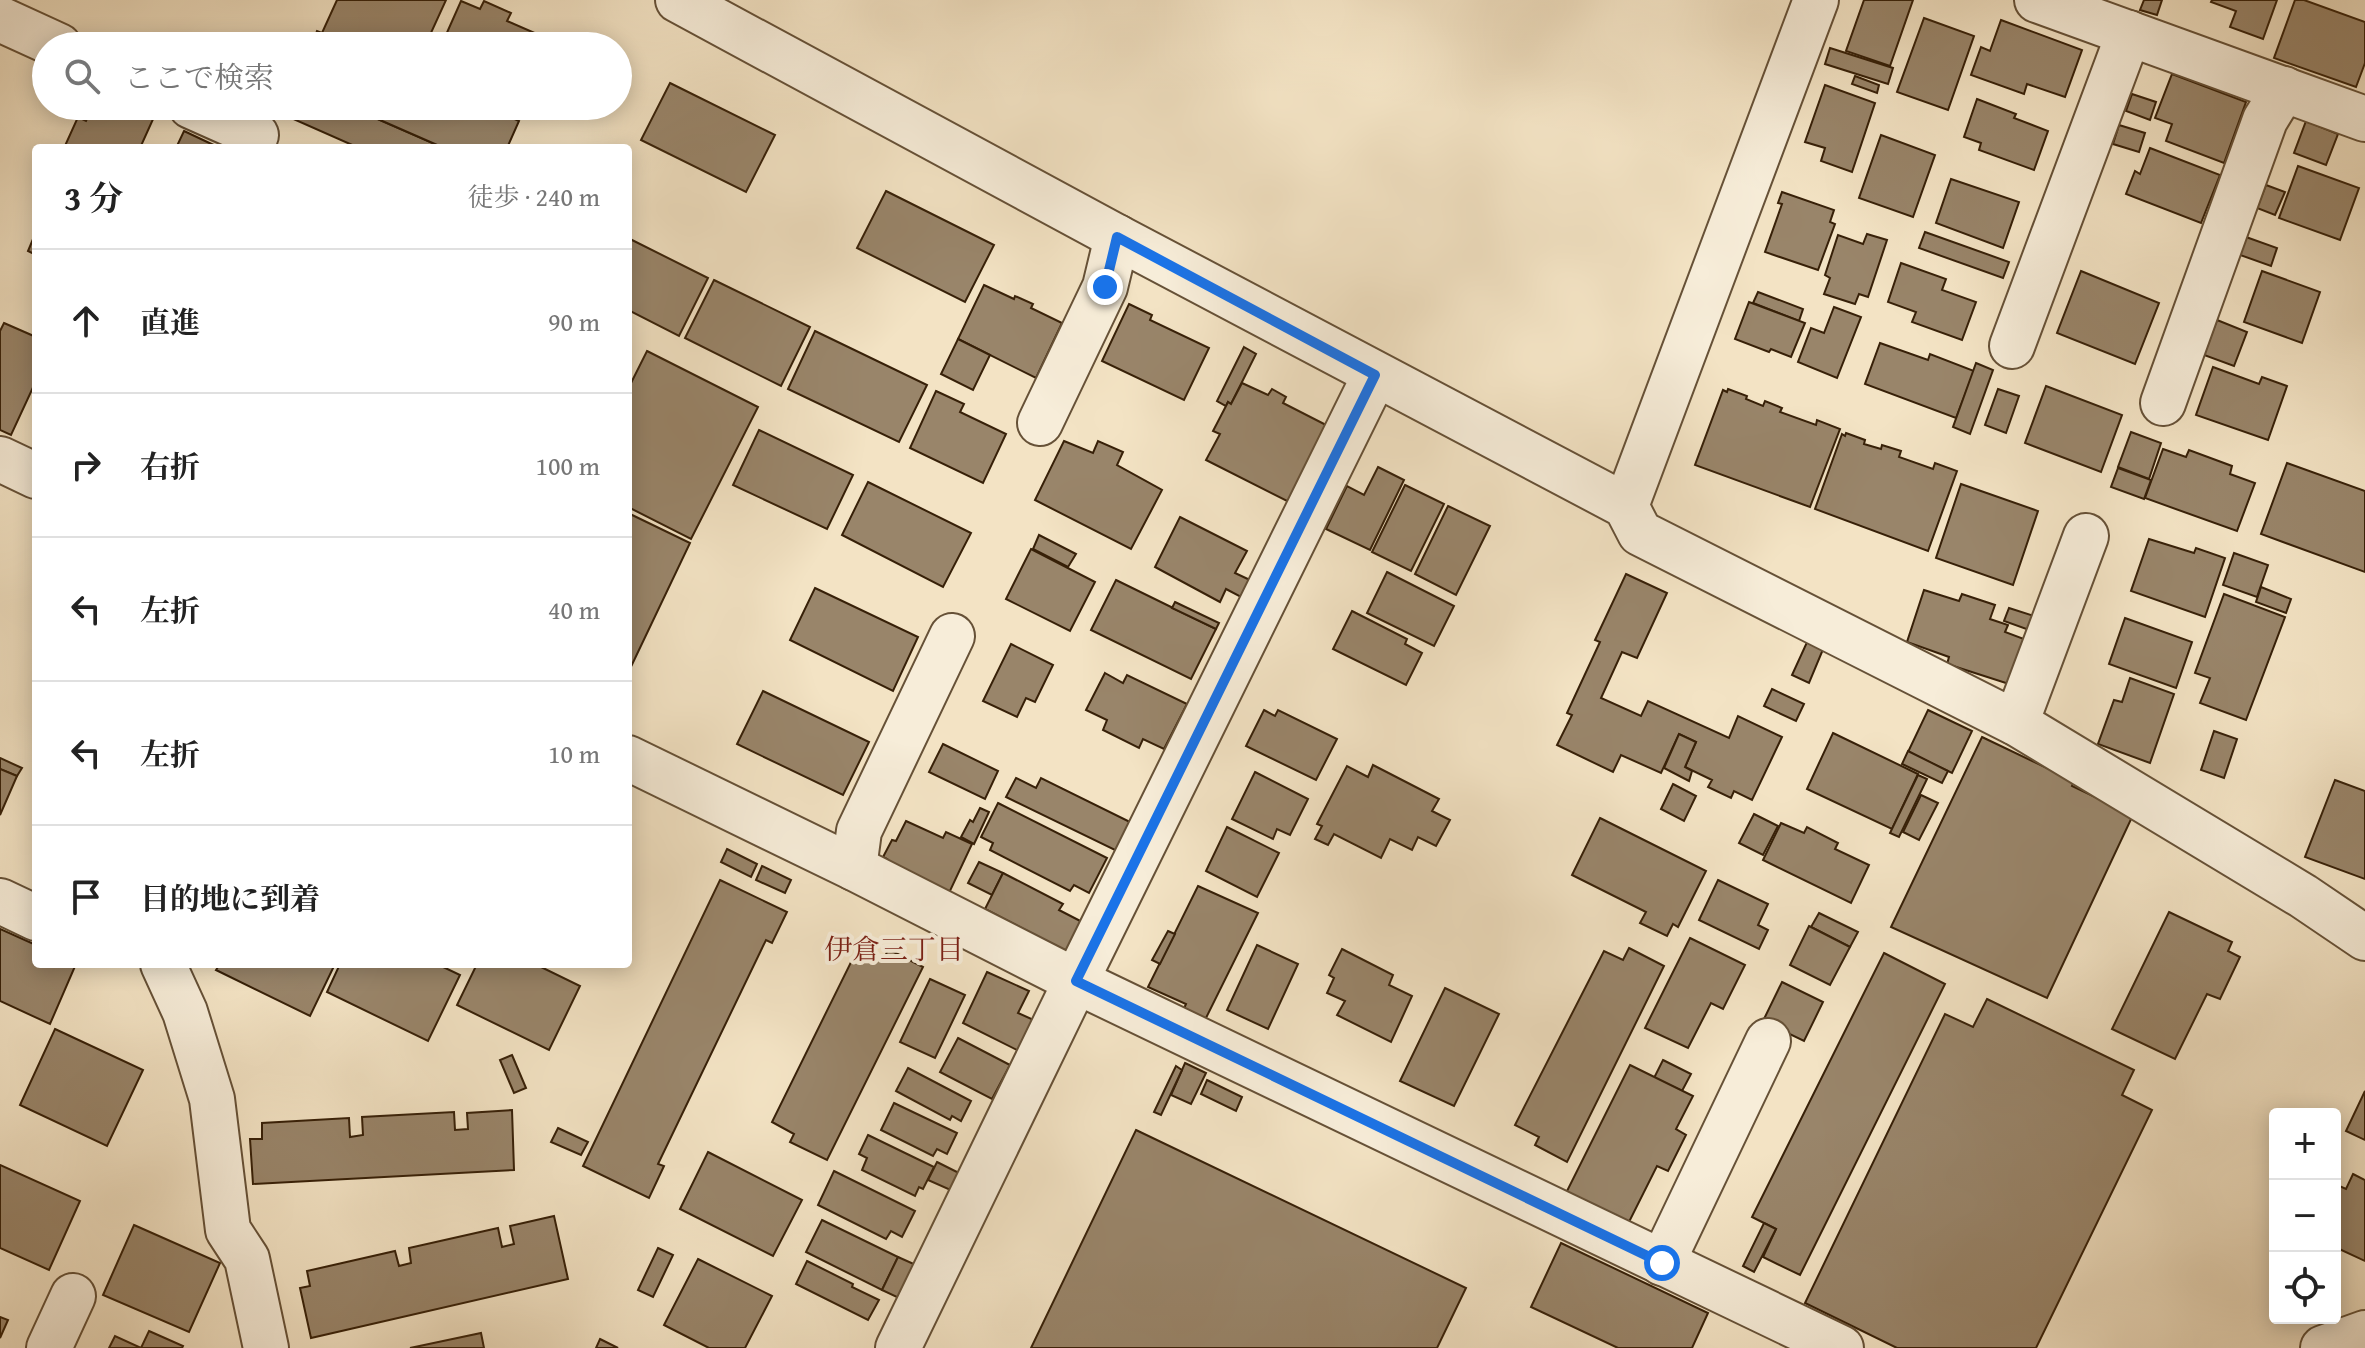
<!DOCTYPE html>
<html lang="ja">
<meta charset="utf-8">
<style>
:root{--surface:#fff;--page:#f6f6f6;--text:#222;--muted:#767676;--line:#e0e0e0}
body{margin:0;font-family:"Gentium Book Plus","Noto Serif JP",serif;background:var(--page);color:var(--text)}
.controls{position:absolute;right:24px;bottom:24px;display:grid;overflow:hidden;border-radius:8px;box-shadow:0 4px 20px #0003}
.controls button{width:72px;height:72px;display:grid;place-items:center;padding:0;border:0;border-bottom:2px solid var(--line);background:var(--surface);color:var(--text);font:40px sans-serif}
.stop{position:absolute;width:24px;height:24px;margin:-18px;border:6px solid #1a73e8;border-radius:50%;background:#fff}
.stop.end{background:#1a73e8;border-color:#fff;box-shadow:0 2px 8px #0008}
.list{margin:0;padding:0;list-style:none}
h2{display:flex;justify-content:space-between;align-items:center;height:104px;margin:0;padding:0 32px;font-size:34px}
h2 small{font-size:26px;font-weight:400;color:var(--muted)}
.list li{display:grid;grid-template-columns:52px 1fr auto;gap:24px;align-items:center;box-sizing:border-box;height:144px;padding:0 32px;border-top:2px solid var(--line)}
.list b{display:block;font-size:30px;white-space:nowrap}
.list em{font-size:26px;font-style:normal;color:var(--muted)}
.icon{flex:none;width:44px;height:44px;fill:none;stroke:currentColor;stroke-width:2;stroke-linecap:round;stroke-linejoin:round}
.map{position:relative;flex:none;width:2365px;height:1348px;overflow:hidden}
.search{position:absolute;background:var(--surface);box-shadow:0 4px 20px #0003;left:32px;top:32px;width:600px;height:88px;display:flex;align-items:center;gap:20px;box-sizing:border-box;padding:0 28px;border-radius:44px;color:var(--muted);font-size:30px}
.panel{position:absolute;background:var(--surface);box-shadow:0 4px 20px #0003;left:32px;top:144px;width:600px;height:824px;border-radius:8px}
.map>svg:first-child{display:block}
.building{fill:#99856a;stroke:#372008;stroke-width:2}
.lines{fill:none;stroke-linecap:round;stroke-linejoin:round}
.minor-casing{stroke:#665137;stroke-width:48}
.minor{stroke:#f7edd9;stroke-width:44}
.route{stroke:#1a73e8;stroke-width:10}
.labels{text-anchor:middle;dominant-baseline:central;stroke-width:8;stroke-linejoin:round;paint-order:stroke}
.neighbourhood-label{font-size:28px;fill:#7a1f14;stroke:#f7edd9}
</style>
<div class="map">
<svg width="2365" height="1348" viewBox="0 0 2365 1348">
<rect width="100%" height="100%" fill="#f3e3c4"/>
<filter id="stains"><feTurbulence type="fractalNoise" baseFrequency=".0025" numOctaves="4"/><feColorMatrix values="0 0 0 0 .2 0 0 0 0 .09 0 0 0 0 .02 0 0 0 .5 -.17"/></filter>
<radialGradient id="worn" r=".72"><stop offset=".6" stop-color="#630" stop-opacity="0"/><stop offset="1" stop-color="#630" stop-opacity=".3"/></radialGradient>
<g class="building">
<path d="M337,0H446L425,46H376L356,37L352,46H311L317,31L322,33Z"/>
<path d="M1864,0H1913L1890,66L1846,51Z"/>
<path d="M2144,0H2162L2157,15L2140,10Z"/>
<path d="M2212,0H2277L2263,39L2230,27L2236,11L2211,2Z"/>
<path d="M2295,0H2304L2365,22V63L2356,87L2274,58Z"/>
<path d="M461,1L480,9L484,1L511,13L507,21L553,41L550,46H441Z"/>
<path d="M1924,18L1974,36L1948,110L1897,92Z"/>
<path d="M2001,20L2082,50L2065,97L2027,84L2024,94L1971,75L1981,47L1990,51Z"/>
<path d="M1830,48L1893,68L1888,84L1825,64Z"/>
<path d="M2172,74L2246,102L2224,163L2166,141L2172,124L2155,118Z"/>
<path d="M1855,76L1879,85L1877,93L1852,84Z"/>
<path d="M670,83L775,135L746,192L641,140Z"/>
<path d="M1825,85L1875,103L1852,172L1821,161L1825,148L1805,142Z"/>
<path d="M2132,94L2156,102L2150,120L2126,111Z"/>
<path d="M1977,99L2016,114L2014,118L2048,131L2034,170L1979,150L1981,143L1964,137Z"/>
<path d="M93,106H130L154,117L140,148H64L78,117L86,121Z"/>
<path d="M285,106H348L444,148H359L282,114Z"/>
<path d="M348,106H485L519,121L507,148H444Z"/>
<path d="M2306,121L2338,134L2326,165L2294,153Z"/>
<path d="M2119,125L2145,133L2139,152L2113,144Z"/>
<path d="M184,131L220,148H176Z"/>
<path d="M1881,135L1935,155L1913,217L1859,198Z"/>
<path d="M2150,148L2220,175L2201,223L2126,194L2135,171L2140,174Z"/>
<path d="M2298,166L2359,188L2340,240L2279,218Z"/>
<path d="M1951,179L2019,202L2003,248L1936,223Z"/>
<path d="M2266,185L2285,192L2275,215L2257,208Z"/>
<path d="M886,191L994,245L965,302L857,248Z"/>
<path d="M1782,192L1834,210L1830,222L1835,224L1818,270L1765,252L1782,204L1778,203Z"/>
<path d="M36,232V255L28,251Z"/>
<path d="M1925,232L2009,262L2003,278L1919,248Z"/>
<path d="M1867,234L1887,240L1868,297L1859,294L1855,304L1824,294L1830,278L1825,275L1838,235L1863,244Z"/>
<path d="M2246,237L2277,248L2271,266L2240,255Z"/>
<path d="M628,238L708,278L679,336L628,310Z"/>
<path d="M1901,263L1946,279L1942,290L1976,302L1962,340L1912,322L1916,312L1888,302Z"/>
<path d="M2081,271L2159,303L2135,364L2057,333Z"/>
<path d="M2262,271L2320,292L2302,343L2244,322Z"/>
<path d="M714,280L810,327L781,386L685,338Z"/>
<path d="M984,285L1014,299L1015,296L1033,304L1031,308L1062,323L1036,378L958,339Z"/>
<path d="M1758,292L1803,309L1799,321L1753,303Z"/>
<path d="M1749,302L1805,323L1791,357L1771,349L1769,352L1735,339Z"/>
<path d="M1129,304L1152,315L1150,320L1209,348L1184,400L1102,361Z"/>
<path d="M1834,307L1861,317L1837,378L1798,362L1811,328L1824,333Z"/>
<path d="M2217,320L2247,332L2234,366L2204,355Z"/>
<path d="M4,323L36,337V381L11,435L0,430V331Z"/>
<path d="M815,331L927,385L899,442L788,389Z"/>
<path d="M958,339L990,355L973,390L941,374Z"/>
<path d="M1880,343L1928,360L1930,354L1974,371L1956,418L1865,384Z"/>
<path d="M1244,347L1256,354L1231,404L1228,402L1226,406L1217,401Z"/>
<path d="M647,351L758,407L691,539L628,507V389Z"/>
<path d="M1976,363L1993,370L1970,434L1953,427Z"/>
<path d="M2213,367L2259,384L2262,377L2287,386L2268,440L2196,415Z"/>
<path d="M1242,383L1268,395L1272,389L1286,397L1283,403L1330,427L1291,503L1206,460L1220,434L1213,431L1226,406L1228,402L1231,404Z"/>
<path d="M2046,386L2122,415L2101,472L2025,443Z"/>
<path d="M1728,389L1747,396L1746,399L1763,406L1765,401L1782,408L1780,412L1816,425L1817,420L1840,429L1810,507L1695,465L1723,390L1727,392Z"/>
<path d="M1998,389L2019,396L2006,433L1985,425Z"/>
<path d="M936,391L964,404L960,412L1006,434L983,483L910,448Z"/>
<path d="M759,430L853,475L827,529L733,485Z"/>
<path d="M2131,432L2161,443L2149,479L2118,467Z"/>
<path d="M1846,433L1865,440L1864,444L1881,449L1882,445L1901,451L1899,457L1933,469L1935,463L1957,471L1928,551L1815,509L1842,434L1845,436Z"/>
<path d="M1064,441L1093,453L1098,441L1123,452L1117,465L1162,490L1131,549L1035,500Z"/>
<path d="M2163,449L2186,457L2189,450L2232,466L2230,474L2255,483L2237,531L2145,498Z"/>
<path d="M2287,463L2365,491V572L2261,534Z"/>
<path d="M1378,467L1404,480L1370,550L1326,529L1347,486L1364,495Z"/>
<path d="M2118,468L2151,480L2144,499L2111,487Z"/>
<path d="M868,482L971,533L943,587L842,535Z"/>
<path d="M1961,484L2038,511L2013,585L1936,558Z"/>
<path d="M1405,485L1444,504L1411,571L1372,552Z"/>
<path d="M1448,506L1490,526L1456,595L1415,574Z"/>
<path d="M628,513L690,543L628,673Z"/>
<path d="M1180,517L1247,551L1235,573L1250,580L1241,597L1226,589L1220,602L1155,567Z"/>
<path d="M1039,535L1076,554L1068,567L1033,549Z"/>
<path d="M2149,539L2194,553L2196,548L2225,558L2205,617L2131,591Z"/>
<path d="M1031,549L1095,582L1070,631L1006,599Z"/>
<path d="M2234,553L2268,565L2257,597L2223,585Z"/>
<path d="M1387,572L1454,606L1434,646L1367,613Z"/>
<path d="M1626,574L1667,593L1637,658L1622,652L1601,698L1641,716L1648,701L1729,738L1738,716L1782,737L1752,800L1734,791L1731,798L1708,787L1712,780L1685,767L1696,742L1679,734L1661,773L1621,755L1613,772L1557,745L1572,715L1567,713L1600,642L1595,640Z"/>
<path d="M1116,580L1216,629L1191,679L1091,630Z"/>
<path d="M2261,587L2291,599L2286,613L2256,602Z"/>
<path d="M815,588L918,637L893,691L790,640Z"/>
<path d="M1924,590L1959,601L1962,594L1995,605L1990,619L2008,625L2005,632L2024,639L2009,684L1947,664L1949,657L1907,642Z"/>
<path d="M2224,594L2285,617L2246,720L2200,703L2210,678L2195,673Z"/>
<path d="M1175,602L1219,623L1216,629L1172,608Z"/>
<path d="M2009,608L2037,617L2032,631L2004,621Z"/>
<path d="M1352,611L1407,639L1405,644L1422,653L1406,685L1333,649Z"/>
<path d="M2125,618L2192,642L2176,688L2109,664Z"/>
<path d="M1808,640L1824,647L1809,683L1792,675Z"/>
<path d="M1011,644L1053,665L1035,702L1026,698L1017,717L983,701Z"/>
<path d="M1105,673L1123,683L1127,675L1187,704L1164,749L1143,739L1139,748L1103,730L1107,720L1086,710Z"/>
<path d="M2130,678L2174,694L2150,763L2098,744L2114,700L2122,702Z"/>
<path d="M1772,689L1804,704L1796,721L1764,706Z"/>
<path d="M763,691L869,742L843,795L737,744Z"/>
<path d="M1264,710L1275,716L1278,710L1337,739L1316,780L1246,746Z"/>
<path d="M1928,710L1972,731L1952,773L1908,752Z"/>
<path d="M2214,731L2237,739L2224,778L2201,770Z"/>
<path d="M1833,733L1918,774L1892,829L1807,789Z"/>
<path d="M1679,734L1696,742L1685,767L1692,771L1689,781L1664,768Z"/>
<path d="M1982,737L2074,781L2072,786L2133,815L2047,998L1891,927Z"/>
<path d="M943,744L998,771L985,799L929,772Z"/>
<path d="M1908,751L1948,771L1942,783L1902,764Z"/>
<path d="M0,758L22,768L17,776L0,769Z"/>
<path d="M1373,765L1439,799L1432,811L1450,820L1436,846L1418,837L1412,850L1390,839L1381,858L1334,834L1328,845L1315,839L1322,826L1317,824L1347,766L1368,777Z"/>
<path d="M0,769L17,776L0,815Z"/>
<path d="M1255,772L1308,799L1290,835L1277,829L1273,839L1232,819Z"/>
<path d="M1918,775L1927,779L1899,837L1890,833Z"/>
<path d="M1016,778L1036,788L1041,778L1132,823L1117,851L1006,797Z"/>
<path d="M2335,780L2365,791V879L2305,857Z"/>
<path d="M1673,784L1696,796L1684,821L1661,809Z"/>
<path d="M1921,795L1938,803L1919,840L1903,832Z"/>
<path d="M998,803L1107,858L1089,893L1074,885L1070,891L990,850L993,843L981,837Z"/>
<path d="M980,808L989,812L974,844L961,837L970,820L973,822Z"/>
<path d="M1754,814L1778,826L1763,855L1739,843Z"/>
<path d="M1600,818L1706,871L1678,927L1673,924L1667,936L1640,923L1646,912L1572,875Z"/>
<path d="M906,821L943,838L946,832L972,844L949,893L885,863L887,859L883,857L892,840L896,841Z"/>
<path d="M1781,823L1804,833L1807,827L1838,843L1835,849L1869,865L1851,903L1763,860Z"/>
<path d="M1227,827L1279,853L1257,897L1206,871Z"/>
<path d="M727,849L757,864L751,877L721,862Z"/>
<path d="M979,862L1003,873L992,895L968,883Z"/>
<path d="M762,866L791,880L785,893L756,880Z"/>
<path d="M1003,873L1063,904L1059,910L1090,926L1074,955L985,909Z"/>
<path d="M720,880L787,912L772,943L766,940L658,1164L664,1166L649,1198L583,1166Z"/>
<path d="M1718,880L1768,904L1758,925L1768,930L1759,949L1699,920Z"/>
<path d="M1198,886L1258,913L1203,1024L1182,1013L1186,1004L1148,987Z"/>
<path d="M2169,912L2232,942L2228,951L2240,957L2220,999L2207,994L2175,1059L2112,1029Z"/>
<path d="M1819,913L1858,932L1850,947L1811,927Z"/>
<path d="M1809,926L1850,947L1830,985L1790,965Z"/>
<path d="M0,929L36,945V964H76L50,1024L0,1001Z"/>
<path d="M1168,931L1175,934L1160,964L1152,960Z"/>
<path d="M1690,938L1745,965L1723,1009L1711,1003L1688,1048L1645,1028Z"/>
<path d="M1257,945L1298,964L1268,1029L1227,1010Z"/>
<path d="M858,948L884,960L888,949L923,967L827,1160L790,1142L794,1134L772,1122Z"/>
<path d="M1629,948L1664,966L1567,1162L1535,1145L1539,1137L1515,1125L1604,951L1623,960Z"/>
<path d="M1342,949L1393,975L1389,985L1412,996L1391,1042L1337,1015L1345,1001L1327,993L1334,978L1329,975Z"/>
<path d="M1884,953L1945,984L1800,1275L1763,1257L1776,1229L1752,1217Z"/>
<path d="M220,964H335L310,1016L216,970Z"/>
<path d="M340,964H437L460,975L428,1041L327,992Z"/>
<path d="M477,964H535L580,986L549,1050L457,1005Z"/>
<path d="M987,972L1029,991L1018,1013L1036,1021L1021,1052L963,1023Z"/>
<path d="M930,979L965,995L935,1058L900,1042Z"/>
<path d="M1782,982L1823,1002L1804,1041L1763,1021Z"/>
<path d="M1445,988L1499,1014L1454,1106L1400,1081Z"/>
<path d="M1987,999L2134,1070L2122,1095L2152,1110L2036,1348H1897L1805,1303L1945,1014L1973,1027Z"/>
<path d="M55,1029L143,1070L107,1146L20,1105Z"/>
<path d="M958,1038L1010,1065L992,1099L940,1072Z"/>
<path d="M512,1055L526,1088L514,1093L500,1060Z"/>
<path d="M1663,1060L1691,1074L1682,1091L1654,1078Z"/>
<path d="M1185,1063L1206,1073L1191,1104L1171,1095Z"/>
<path d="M1630,1065L1693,1096L1676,1129L1686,1135L1668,1171L1657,1166L1628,1224L1566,1193Z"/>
<path d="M1176,1066L1182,1070L1161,1115L1154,1112Z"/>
<path d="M908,1068L971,1101L961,1121L952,1116L950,1120L896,1091Z"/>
<path d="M1207,1080L1242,1097L1236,1111L1201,1094Z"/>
<path d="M2365,1091V1140L2346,1131Z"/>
<path d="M894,1103L957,1133L947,1154L937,1149L933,1156L881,1130Z"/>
<path d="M512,1110L514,1170L253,1184L250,1139H262V1123L349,1118L350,1137L363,1135L362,1117L454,1112L455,1130L468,1129L467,1113Z"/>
<path d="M558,1128L588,1142L581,1155L551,1142Z"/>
<path d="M1136,1130L1466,1288L1437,1348H1031Z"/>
<path d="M868,1135L934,1167L923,1189L919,1187L915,1196L862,1170L867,1158L859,1154Z"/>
<path d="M708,1152L802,1200L773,1256L680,1209Z"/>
<path d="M937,1162L963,1175L955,1192L928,1180Z"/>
<path d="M0,1165L80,1201L49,1270L0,1248Z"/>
<path d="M834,1171L915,1211L902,1237L891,1231L886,1239L818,1205Z"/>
<path d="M2353,1174L2365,1180V1261L2335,1247V1184L2346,1189Z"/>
<path d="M554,1216L568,1279L311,1338L300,1288L310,1286L307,1271L395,1251L399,1266L411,1263L409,1248L498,1228L502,1247L514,1244L510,1226Z"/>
<path d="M822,1220L898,1257L882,1290L806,1252Z"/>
<path d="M1764,1223L1776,1229L1754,1272L1743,1266Z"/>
<path d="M134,1225L220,1263L189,1332L103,1295Z"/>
<path d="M1561,1243L1708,1313L1692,1348H1618L1531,1307Z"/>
<path d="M658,1248L673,1255L653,1297L638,1290Z"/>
<path d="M898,1257L916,1265L901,1299L882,1290Z"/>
<path d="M698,1259L772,1296L745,1348H709L664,1325Z"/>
<path d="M807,1261L853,1284L852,1287L879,1300L868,1320L796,1284Z"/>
<path d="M0,1317L8,1320L0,1338Z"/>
<path d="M149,1331L183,1346L182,1348H109L115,1336L141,1348Z"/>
<path d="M481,1333L484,1348H410Z"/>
<path d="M600,1339L618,1348H596Z"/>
</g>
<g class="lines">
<defs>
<g id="minor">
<path d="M678,0L1117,237L1626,506L1640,533L2016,723L2303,896L2365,938"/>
<path d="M2037,0L2365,119"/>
<path d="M0,19L59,46"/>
<path d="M191,106L256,135"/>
<path d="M2012,346L2129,33"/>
<path d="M2163,403L2265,120L2284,89"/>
<path d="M1040,423L1105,287L1117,237"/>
<path d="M0,459L36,476"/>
<path d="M1626,506L1816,0"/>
<path d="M2016,723L2086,536"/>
<path d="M628,758L854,868L1076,981L1841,1348"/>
<path d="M854,868L859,831L952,636"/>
<path d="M0,901L36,918"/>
<path d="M163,964L185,1012L212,1099L228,1230L247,1259L266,1348"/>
<path d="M1662,1263L1768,1041"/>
<path d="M49,1348L73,1296"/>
<path d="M898,1348L1076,981L1375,375"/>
<path d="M2323,1348L2365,1333"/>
</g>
</defs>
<use href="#minor" class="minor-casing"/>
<use href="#minor" class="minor"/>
</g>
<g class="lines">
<path class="route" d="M1105,287L1117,237L1375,375L1076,981L1662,1263"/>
</g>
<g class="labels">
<g class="neighbourhood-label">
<text x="894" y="948">伊倉三丁目</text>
</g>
</g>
<rect width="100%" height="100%" filter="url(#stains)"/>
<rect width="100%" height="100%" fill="url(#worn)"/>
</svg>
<div class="controls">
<button>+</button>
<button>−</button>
<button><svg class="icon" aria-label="locate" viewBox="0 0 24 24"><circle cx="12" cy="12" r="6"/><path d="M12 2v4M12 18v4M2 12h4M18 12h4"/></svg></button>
</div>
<div class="stop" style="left:1662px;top:1263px"></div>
<div class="stop end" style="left:1105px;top:287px"></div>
<div class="search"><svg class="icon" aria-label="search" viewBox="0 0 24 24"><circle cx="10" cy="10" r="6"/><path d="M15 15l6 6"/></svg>ここで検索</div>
<section class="panel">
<h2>3 分<small>徒歩 · 240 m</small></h2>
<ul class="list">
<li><svg class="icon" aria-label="ahead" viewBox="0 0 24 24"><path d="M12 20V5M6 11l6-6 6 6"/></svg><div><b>直進</b></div><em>90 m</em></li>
<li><svg class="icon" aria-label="right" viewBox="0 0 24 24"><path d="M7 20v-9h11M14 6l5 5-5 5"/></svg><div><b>右折</b></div><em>100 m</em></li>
<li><svg class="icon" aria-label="left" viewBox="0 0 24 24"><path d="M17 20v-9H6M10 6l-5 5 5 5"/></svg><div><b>左折</b></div><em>40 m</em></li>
<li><svg class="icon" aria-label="left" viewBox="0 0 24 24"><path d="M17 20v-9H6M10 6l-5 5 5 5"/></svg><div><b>左折</b></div><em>10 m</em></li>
<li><svg class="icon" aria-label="arrive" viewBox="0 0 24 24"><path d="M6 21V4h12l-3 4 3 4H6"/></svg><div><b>目的地に到着</b></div></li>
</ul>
</section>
</div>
